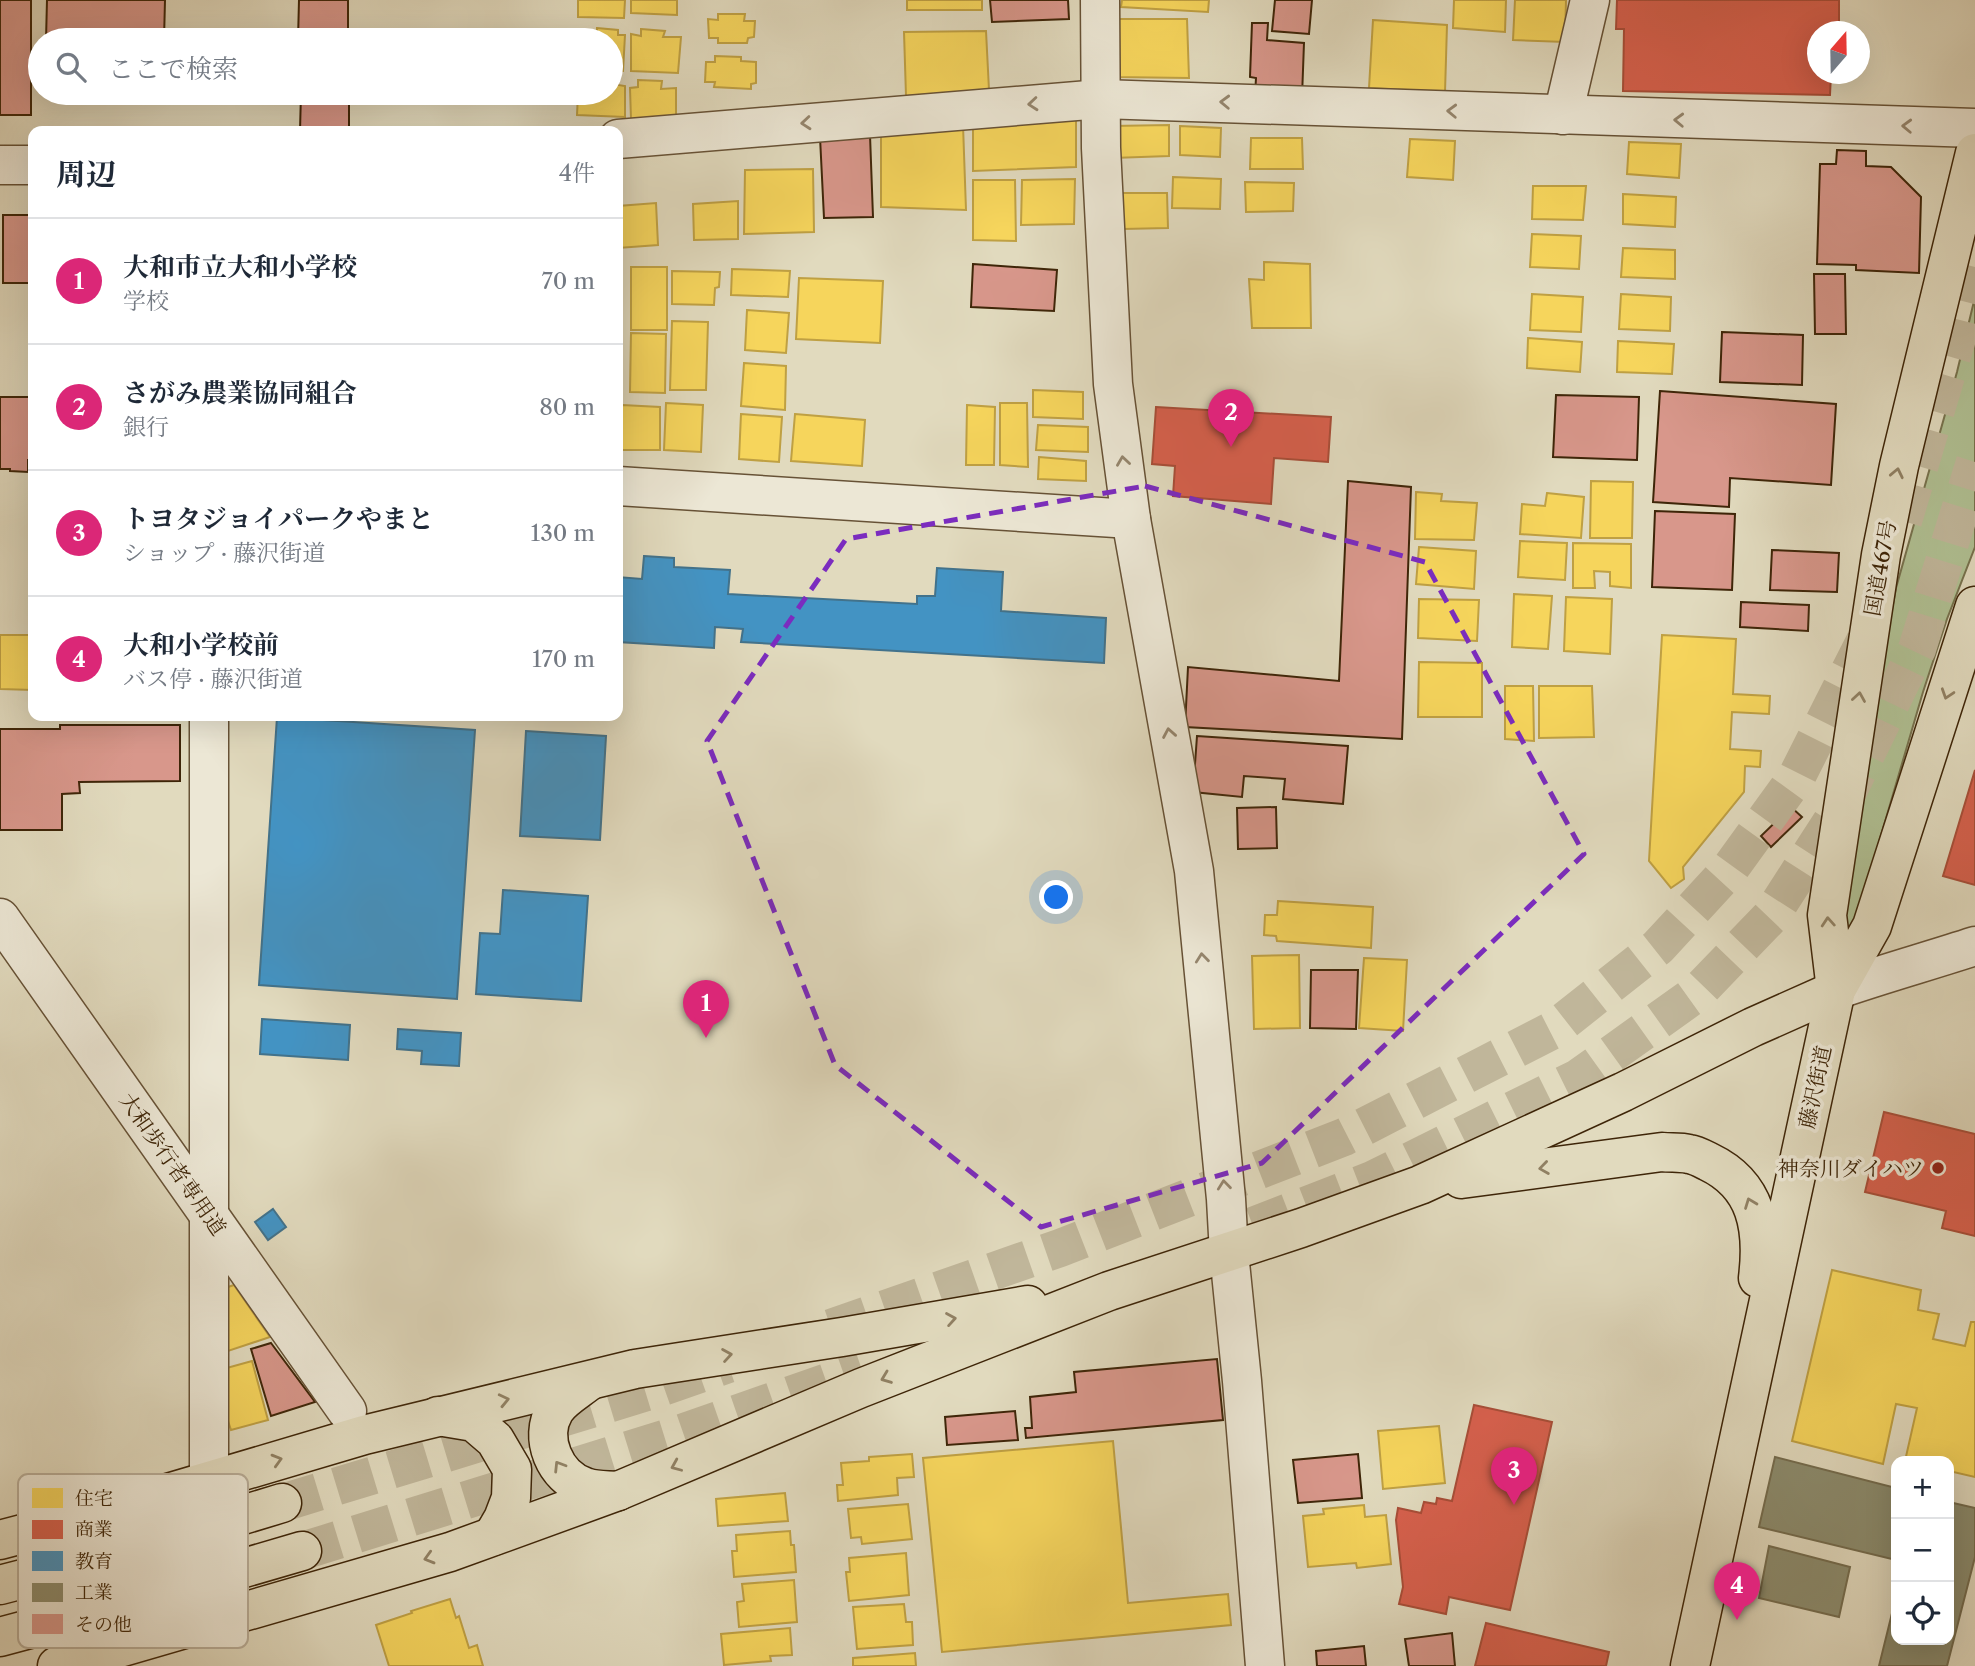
<!DOCTYPE html>
<html lang="ja">
<meta charset="utf-8">
<style>
:root{--surface:#fff;--page:#f2f2f3;--text:#1f2937;--muted:#747a83;--line:#e0e1e3;--accent:#db2777}
body{margin:0;font-family:"Libre Caslon Text","Noto Serif JP",serif;background:var(--page);color:var(--text)}
.controls{position:absolute;right:21px;bottom:21px;display:grid;overflow:hidden;border-radius:14px;box-shadow:0 7px 28px #0002}
.controls button{width:63px;height:63px;display:grid;place-items:center;padding:0;border:0;border-bottom:2px solid var(--line);background:var(--surface);color:var(--text);font:35px sans-serif}
.compass{position:absolute;left:1807px;top:21px;width:63px;height:63px;border-radius:50%;background:var(--surface);box-shadow:0 7px 28px #0002;rotate:20deg}
.you{position:absolute;left:1057px;top:898px;width:24px;height:24px;margin:-18px;border:5px solid #fff;border-radius:50%;background:#1a73e8;box-shadow:0 0 0 10px #1a73e833}
.badge{display:grid;place-items:center;width:46px;height:46px;border-radius:50%;background:var(--accent);color:#fff;font-size:23px;font-weight:700}
.pin{position:absolute;translate:-50% -58px;filter:drop-shadow(0 2px 4px #0008)}
.pin::after{content:'';position:absolute;top:37px;width:24px;height:21px;background:inherit;clip-path:polygon(0 0,100% 0,50% 100%)}
.list{margin:0;padding:0;list-style:none}
h2{display:flex;justify-content:space-between;align-items:center;height:91px;margin:0;padding:0 28px;font-size:30px}
h2 small{font-size:23px;font-weight:400;color:var(--muted)}
.list li{display:grid;grid-template-columns:46px 1fr auto;gap:21px;align-items:center;box-sizing:border-box;height:126px;padding:0 28px;border-top:2px solid var(--line)}
.list b{display:block;font-size:26px;white-space:nowrap}
.list p{margin:0;font-size:23px;white-space:nowrap;color:var(--muted)}
.list em{font-size:23px;font-style:normal;color:var(--muted)}
.icon{flex:none;width:38px;height:38px;fill:none;stroke:currentColor;stroke-width:2;stroke-linecap:round;stroke-linejoin:round}
.map{position:relative;flex:none;width:1975px;height:1666px;overflow:hidden}
.search{position:absolute;background:var(--surface);box-shadow:0 7px 28px #0002;left:28px;top:28px;width:595px;height:77px;display:flex;align-items:center;gap:18px;box-sizing:border-box;padding:0 24px;border-radius:38px;color:var(--muted);font-size:26px}
.panel{position:absolute;background:var(--surface);box-shadow:0 7px 28px #0002;left:28px;top:126px;width:595px;height:595px;border-radius:14px}
.map>svg:first-child{display:block}
.green{fill:#b0c093;stroke:#77724e;stroke-width:2}
.homes{fill:#f6d55c;stroke:#bfa043;stroke-width:2}
.shops{fill:#d6604d;stroke:#a84e38;stroke-width:2}
.schools{fill:#4393c3;stroke:#42728b;stroke-width:2}
.industry{fill:#8c8c6e;stroke:#756d4f;stroke-width:2}
.building{fill:#d8978b;stroke:#3e2508;stroke-width:2}
.lines{fill:none;stroke-linecap:round;stroke-linejoin:round}
.highway-tunnel{stroke:#c0b69a;stroke-width:38;stroke-dasharray:38 19;stroke-linecap:butt}
.minor-casing{stroke:#675236;stroke-width:41}
.highway-casing{stroke:#3e2508;stroke-width:41}
.minor{stroke:#ece7d5;stroke-width:38}
.highway{stroke:#e1dabe;stroke-width:38}
.oneway{stroke:#95866e}
.oneway2{stroke:#908063}
.marked{fill:none;stroke:#7b2cbf;stroke-width:5;stroke-dasharray:14 9;stroke-linejoin:round}
.poi-dot{fill:#8f2418;stroke:#ece7d5;stroke-width:2.5}
.labels{text-anchor:middle;dominant-baseline:central;stroke-width:7;stroke-linejoin:round;paint-order:stroke}
.street-label{font-size:21px;fill:#3e2508;stroke:#ece7d5}
.poi-label{font-size:21px;fill:#3e2508;stroke:#ece7d5;text-anchor:end}
.key{fill:#ece7d5;stroke:#b8ad98;stroke-width:2}
.key-label{font-size:19px;fill:#3e2508}
</style>
<div class="map">
<svg width="1975" height="1666" viewBox="0 0 1975 1666">
<rect width="100%" height="100%" fill="#e1dabe"/>
<filter id="stains"><feTurbulence type="fractalNoise" baseFrequency=".00286" numOctaves="4"/><feColorMatrix values="0 0 0 0 .2 0 0 0 0 .09 0 0 0 0 .02 0 0 0 .5 -.17"/></filter>
<radialGradient id="worn" r=".72"><stop offset=".6" stop-color="#630" stop-opacity="0"/><stop offset="1" stop-color="#630" stop-opacity=".3"/></radialGradient>
<path class="green" d="M1975,297V547L1947,619L1923,692L1853,931L1840,927L1871,722L1896,588L1957,372Z"/>
<g class="homes">
<path d="M578,0H625L624,18L578,17Z"/>
<path d="M631,0H677V15L631,13Z"/>
<rect x="907" y="0" width="75" height="10"/>
<path d="M1122,0H1209L1208,12L1121,7Z"/>
<path d="M1454,0H1506L1505,32L1453,28Z"/>
<path d="M1515,0H1566L1565,42L1513,40Z"/>
<path d="M718,14H745L744,21H755L754,37L748,38L747,43H718V38H709L708,19L718,20Z"/>
<path d="M1112,19H1187L1189,78L1113,77Z"/>
<path d="M1373,20L1447,25L1445,92L1369,88Z"/>
<path d="M597,28L618,30V35H625L623,71L611,70V40H578V32L597,33Z"/>
<path d="M641,29L665,31L663,37H681L678,73L631,71V34L641,36Z"/>
<path d="M986,31L989,90L906,96L904,32Z"/>
<path d="M715,56L741,57V61L756,62V83L751,84V89L714,87L715,82H705L706,62H715Z"/>
<path d="M611,80L618,81V85L625,86V117L577,115L578,93H611Z"/>
<path d="M638,80L662,81L661,89L676,88V119H631L630,88L638,87Z"/>
<path d="M1076,117V167L973,171V123Z"/>
<path d="M963,125L966,210L881,207V128Z"/>
<path d="M1169,125V156L1113,158L1112,126Z"/>
<path d="M1180,126L1221,128L1220,157L1180,155Z"/>
<path d="M1251,138H1302L1303,169H1250Z"/>
<path d="M1410,139L1455,141L1453,180L1407,177Z"/>
<path d="M1629,142L1681,144L1679,178L1627,174Z"/>
<path d="M813,169L814,232L744,234L745,170Z"/>
<path d="M1173,177L1221,179L1220,209L1172,208Z"/>
<path d="M1075,179L1074,224L1021,225L1022,180Z"/>
<path d="M973,180H1015L1016,241L973,240Z"/>
<path d="M1245,182L1294,183L1293,211L1246,212Z"/>
<path d="M1533,186H1586L1583,220L1532,219Z"/>
<path d="M1121,193H1167L1168,228L1123,229Z"/>
<path d="M1623,194L1676,197L1675,227L1623,224Z"/>
<path d="M738,201V239L694,240L693,204Z"/>
<path d="M656,203L658,245L618,248V206Z"/>
<path d="M1532,234L1581,236L1579,269L1530,267Z"/>
<path d="M1623,248L1675,250V279L1621,277Z"/>
<path d="M1264,262L1310,264L1311,328H1252L1249,279L1264,280Z"/>
<rect x="631" y="267" width="36" height="63"/>
<path d="M732,269L790,271L788,297L731,295Z"/>
<path d="M672,271L720,272L719,287L715,288L714,305L672,304Z"/>
<path d="M799,278L883,281L880,343L796,339Z"/>
<path d="M1532,294L1583,297L1581,332L1530,330Z"/>
<path d="M1621,294L1671,297L1670,331L1619,329Z"/>
<path d="M747,310L789,313L786,353L745,350Z"/>
<path d="M672,321L708,322L706,390H670Z"/>
<path d="M631,333L666,334L665,393L630,392Z"/>
<path d="M1528,338L1582,342L1580,372L1527,368Z"/>
<path d="M1618,341L1674,344L1672,374L1617,372Z"/>
<path d="M744,363L786,366L785,410L741,406Z"/>
<path d="M1033,390L1083,392V419L1033,417Z"/>
<path d="M666,403L703,405L701,452L664,450Z"/>
<path d="M1000,403H1027L1028,467L1000,465Z"/>
<path d="M622,405L660,407V450H621Z"/>
<path d="M967,405L995,407L994,465H966Z"/>
<path d="M741,414L782,417L779,462L739,459Z"/>
<path d="M795,414L865,420L862,466L791,461Z"/>
<path d="M1038,425L1088,427V452L1036,450Z"/>
<path d="M1039,457L1086,461V481L1038,479Z"/>
<path d="M1591,481L1633,482L1632,538H1590Z"/>
<path d="M1416,492L1442,494L1441,501L1477,503L1474,540L1415,539Z"/>
<path d="M1547,493L1584,497L1581,538L1520,534L1522,504L1545,506Z"/>
<path d="M1520,541L1567,543L1565,580L1518,577Z"/>
<path d="M1573,543L1631,544V588L1610,586V572L1594,571L1595,588H1573Z"/>
<path d="M1419,547L1476,551L1474,589L1416,584Z"/>
<path d="M1514,594L1552,596L1548,649L1512,647Z"/>
<path d="M1566,597L1612,599L1610,654L1564,651Z"/>
<path d="M1419,599L1479,600L1477,641L1418,638Z"/>
<path d="M0,635H33V690L0,689Z"/>
<path d="M1662,635L1736,639L1733,694L1770,696L1769,714L1732,712L1730,749L1761,751L1760,767L1745,766L1744,792L1683,867L1684,879L1671,888L1649,861Z"/>
<path d="M1419,662L1482,663V717H1418Z"/>
<path d="M1505,686H1533L1534,741L1505,739Z"/>
<path d="M1539,686H1592L1594,737L1539,738Z"/>
<path d="M1278,901L1373,907L1371,948L1277,941L1276,936L1264,935L1265,915H1277Z"/>
<path d="M1299,955L1300,1028L1254,1029L1252,956Z"/>
<path d="M1364,958L1407,960L1403,1031L1359,1028Z"/>
<path d="M1832,1270L1921,1290L1918,1310L1939,1314L1933,1339L1965,1346L1971,1322H1975V1477L1949,1471V1461H1905L1917,1408L1896,1404L1883,1464L1792,1441Z"/>
<path d="M234,1285L270,1337L228,1351L222,1289Z"/>
<path d="M252,1361L268,1420L231,1430L222,1403L223,1369Z"/>
<path d="M1439,1426L1445,1483L1383,1489L1378,1431Z"/>
<path d="M1113,1441L1128,1603L1228,1594L1231,1625L942,1652L923,1458Z"/>
<path d="M912,1454L914,1477L897,1478L898,1495L838,1501L837,1485H843L841,1463L869,1461V1457Z"/>
<path d="M785,1493L788,1521L718,1526L716,1499Z"/>
<path d="M908,1504L912,1539L862,1544L861,1537L851,1538L848,1509Z"/>
<path d="M1364,1505L1365,1517L1386,1515L1391,1564L1357,1568L1356,1563L1308,1567L1303,1516L1324,1514L1323,1509Z"/>
<path d="M790,1531L791,1545H794L796,1572L734,1577L732,1551H737L736,1535Z"/>
<path d="M906,1553L909,1595L849,1601L846,1572H850L849,1558Z"/>
<path d="M794,1580L797,1622L739,1627L737,1602L744,1601L742,1584Z"/>
<path d="M450,1599L456,1618L459,1616L469,1648L477,1645L483,1666H389L376,1625L412,1613L411,1611Z"/>
<path d="M904,1604L906,1622H912L913,1645L857,1649L853,1607Z"/>
<path d="M790,1628L792,1655L770,1656L771,1661L724,1665L721,1634Z"/>
<path d="M915,1653L916,1666H853V1658Z"/>
</g>
<g class="shops">
<path d="M1617,0H1839V32H1818V74H1831L1830,95L1623,91L1624,29H1616Z"/>
<path d="M1156,407L1331,417L1328,462L1274,458L1271,504L1173,496L1175,466L1152,464Z"/>
<path d="M1975,770V885L1943,876Z"/>
<path d="M1884,1112L1975,1134V1236L1942,1228L1946,1211L1865,1192Z"/>
<path d="M1474,1405L1552,1422L1510,1610L1449,1597L1446,1614L1399,1604L1403,1587L1396,1520L1398,1508L1421,1513L1424,1502L1436,1504L1437,1498L1452,1501Z"/>
<path d="M1486,1623L1609,1652L1606,1666H1475Z"/>
</g>
<g class="schools">
<path d="M644,556L674,558V567L730,570L728,594L917,604V596H935L937,568L1003,572L1001,611L1106,618L1104,663L741,642L743,629L715,627L714,648L618,642V577L642,579Z"/>
<path d="M277,717L475,730L457,999L259,985Z"/>
<path d="M526,731L606,736L600,840L520,836Z"/>
<path d="M503,890L588,896L581,1001L476,994L480,933L500,934Z"/>
<path d="M262,1019L350,1025L348,1060L260,1054Z"/>
<path d="M398,1029L461,1033L459,1066L421,1064L422,1051L397,1049Z"/>
<path d="M273,1209L286,1227L268,1240L255,1222Z"/>
</g>
<g class="industry">
<path d="M1775,1457L1896,1488V1560L1759,1527Z"/>
<path d="M1949,1502L1975,1508V1557L1947,1666H1879L1896,1597V1640H1949Z"/>
<path d="M1769,1546L1850,1567L1839,1617L1759,1598Z"/>
</g>
<g class="building">
<rect x="0" y="0" width="31" height="115"/>
<path d="M47,0H165L164,40H46Z"/>
<path d="M299,0H348V40H298Z"/>
<path d="M990,0H1068L1069,19L992,22Z"/>
<path d="M1275,0H1312L1309,34L1272,31Z"/>
<path d="M1252,23H1268L1267,40L1304,43L1302,97L1255,95L1256,78L1250,77Z"/>
<path d="M301,93H349V131H300Z"/>
<path d="M870,135L873,217L824,218L820,137Z"/>
<path d="M1837,150L1866,151V166L1891,167L1921,197L1919,273L1856,270V265L1817,264L1820,164H1836Z"/>
<rect x="3" y="215" width="30" height="68"/>
<path d="M973,264L1057,270L1054,311L971,307Z"/>
<path d="M1814,274H1845L1846,334H1815Z"/>
<path d="M1722,332L1803,335L1802,385L1720,382Z"/>
<path d="M1660,391L1836,404L1831,485L1730,478L1729,507L1653,502Z"/>
<path d="M1556,395L1639,397L1637,460L1553,457Z"/>
<path d="M0,397H33V460H28V472L10,471V469H0Z"/>
<path d="M1348,481L1411,487L1402,739L1185,727L1188,667L1339,681Z"/>
<path d="M1655,511L1735,514L1732,590L1652,587Z"/>
<path d="M1772,550L1839,553L1837,592L1770,590Z"/>
<path d="M1741,602L1809,605L1808,631L1740,627Z"/>
<path d="M60,725H180V781L79,782L80,793L62,794V830H0V729H60Z"/>
<path d="M1197,736L1348,746L1343,804L1283,799L1285,779L1244,776L1242,797L1193,792Z"/>
<path d="M1276,807L1277,848L1238,849L1237,808Z"/>
<path d="M1791,807L1802,817L1771,847L1761,836Z"/>
<path d="M1311,970H1358L1356,1029L1310,1028Z"/>
<path d="M271,1343L315,1402L271,1416L251,1349Z"/>
<path d="M1217,1359L1223,1420L1026,1438L1025,1428H1032L1030,1397L1076,1392L1074,1372Z"/>
<path d="M1015,1411L1018,1440L947,1445L945,1417Z"/>
<path d="M1358,1454L1362,1498L1298,1503L1293,1460Z"/>
<path d="M1452,1633L1455,1666H1409L1405,1639Z"/>
<path d="M1364,1646L1366,1666H1317L1316,1651Z"/>
</g>
<g class="lines">
<g class="highway-tunnel">
<path d="M1903,521L1956,342L1975,267"/>
<path d="M1253,1226L1372,1180L1578,1078L1697,993L1771,916L1839,810L1917,649L1975,462"/>
<path d="M831,1328L1060,1248L1344,1137L1553,1030L1658,947L1729,870L1797,776L1865,641"/>
<path d="M282,1503L660,1388L728,1364"/>
<path d="M302,1551L670,1437L862,1370"/>
</g>
<defs>
<g id="minor">
<path d="M1100,0L1101,148L1113,384L1131,519L1194,871L1226,1199L1229,1253L1242,1381L1265,1666"/>
<path d="M1563,115L1590,0"/>
<path d="M618,139L1101,99L1975,128"/>
<path d="M0,165H33"/>
<path d="M618,486L1131,519"/>
<path d="M0,918L347,1411"/>
<path d="M1836,990C1882,974 1929,961 1975,946"/>
<path d="M209,1480V716"/>
</g>
<g id="highway">
<path d="M1836,990L1827,915L1881,555L1899,466L1975,153"/>
<path d="M1461,1179L1662,1152C1671,1153 1680,1152 1689,1154C1696,1155 1703,1159 1709,1162C1757,1185 1764,1229 1758,1278"/>
<path d="M589,1381C578,1390 562,1399 555,1410C538,1438 555,1477 585,1487C595,1491 608,1490 618,1491"/>
<path d="M438,1416L474,1422L495,1440L512,1469L511,1498L503,1519L493,1536"/>
<path d="M0,1540L87,1517L364,1435L635,1369L842,1337L1028,1305"/>
<path d="M0,1585L81,1564L282,1503"/>
<path d="M0,1637L97,1611L302,1551"/>
<path d="M57,1666L450,1552L618,1491L861,1388L1109,1291L1301,1228L1420,1185L1623,1092L1753,1027L1836,990"/>
<path d="M1690,1666L1836,990L1872,926L1975,606"/>
</g>
</defs>
<use href="#minor" class="minor-casing"/>
<use href="#highway" class="highway-casing"/>
<use href="#minor" class="minor"/>
<use href="#highway" class="highway"/>
</g>
<defs><path id="oneway-chevron" d="M-2-3.5L2.5 0L-2 3.5" fill="none" stroke-width="1.6" stroke-linecap="round" stroke-linejoin="round" transform="scale(1.75)"/></defs>
<g class="oneway">
<use href="#oneway-chevron" transform="translate(1225 102) rotate(-178)"/>
<use href="#oneway-chevron" transform="translate(1033 104) rotate(175)"/>
<use href="#oneway-chevron" transform="translate(1452 111) rotate(-178)"/>
<use href="#oneway-chevron" transform="translate(1679 120) rotate(-178)"/>
<use href="#oneway-chevron" transform="translate(806 123) rotate(175)"/>
<use href="#oneway-chevron" transform="translate(1907 126) rotate(-178)"/>
<use href="#oneway-chevron" transform="translate(1123 461) rotate(-98)"/>
<use href="#oneway-chevron" transform="translate(1169 733) rotate(-100)"/>
<use href="#oneway-chevron" transform="translate(1202 958) rotate(-96)"/>
<use href="#oneway-chevron" transform="translate(1224 1185) rotate(-96)"/>
</g>
<g class="oneway2">
<use href="#oneway-chevron" transform="translate(1897 473) rotate(-78)"/>
<use href="#oneway-chevron" transform="translate(1947 694) rotate(108)"/>
<use href="#oneway-chevron" transform="translate(1859 697) rotate(-81)"/>
<use href="#oneway-chevron" transform="translate(1828 922) rotate(-94)"/>
<use href="#oneway-chevron" transform="translate(1544 1168) rotate(172)"/>
<use href="#oneway-chevron" transform="translate(1750 1203) rotate(-111)"/>
<use href="#oneway-chevron" transform="translate(951 1319) rotate(-10)"/>
<use href="#oneway-chevron" transform="translate(727 1355) rotate(-9)"/>
<use href="#oneway-chevron" transform="translate(886 1378) rotate(159)"/>
<use href="#oneway-chevron" transform="translate(504 1400) rotate(-13)"/>
<use href="#oneway-chevron" transform="translate(277 1460) rotate(-16)"/>
<use href="#oneway-chevron" transform="translate(559 1466) rotate(-122)"/>
<use href="#oneway-chevron" transform="translate(676 1466) rotate(157)"/>
<use href="#oneway-chevron" transform="translate(429 1558) rotate(164)"/>
</g>
<path class="marked" d="M1145,486L1425,562L1584,854L1262,1163L1041,1227L835,1065L707,741L846,539Z"/>
<circle class="poi-dot" cx="1938" cy="1168" r="7"/>
<g class="labels">
<g class="street-label">
<text transform="translate(1880 568) rotate(-80)">国道467号</text>
<text transform="translate(1815 1087) rotate(-78)">藤沢街道</text>
<text transform="translate(173 1164) rotate(55)">大和歩行者専用道</text>
</g>
<g class="poi-label">
<text x="1924" y="1168">神奈川ダイハツ</text>
</g>
</g>
<rect x="18" y="1474" width="230" height="174" rx="10" class="key"/>
<rect x="32" y="1488" width="31" height="20" fill="#f6d55c"/>
<rect x="32" y="1520" width="31" height="19" fill="#d6604d"/>
<rect x="32" y="1551" width="31" height="20" fill="#4393c3"/>
<rect x="32" y="1583" width="31" height="19" fill="#8c8c6e"/>
<rect x="32" y="1614" width="31" height="20" fill="#d8978b"/>
<g class="key-label">
<text x="75" y="1505">住宅</text>
<text x="75" y="1536">商業</text>
<text x="75" y="1568">教育</text>
<text x="75" y="1599">工業</text>
<text x="75" y="1631">その他</text>
</g>
<rect width="100%" height="100%" filter="url(#stains)"/>
<rect width="100%" height="100%" fill="url(#worn)"/>
</svg>
<div class="controls">
<button>+</button>
<button>−</button>
<button><svg class="icon" aria-label="locate" viewBox="0 0 24 24"><circle cx="12" cy="12" r="6"/><path d="M12 2v4M12 18v4M2 12h4M18 12h4"/></svg></button>
</div>
<svg class="compass" viewBox="-18 -18 36 36"><path d="M0-13l5 13h-10z" fill="#e53935"/><path d="M0 13l5-13h-10z" fill="#747a83"/></svg>
<div class="you"></div>
<div class="pin badge" style="left:706px;top:1038px">1</div>
<div class="pin badge" style="left:1231px;top:447px">2</div>
<div class="pin badge" style="left:1514px;top:1505px">3</div>
<div class="pin badge" style="left:1737px;top:1620px">4</div>
<div class="search"><svg class="icon" aria-label="search" viewBox="0 0 24 24"><circle cx="10" cy="10" r="6"/><path d="M15 15l6 6"/></svg>ここで検索</div>
<section class="panel">
<h2>周辺<small>4件</small></h2>
<ul class="list">
<li><span class="badge">1</span><div><b>大和市立大和小学校</b><p>学校</p></div><em>70 m</em></li>
<li><span class="badge">2</span><div><b>さがみ農業協同組合</b><p>銀行</p></div><em>80 m</em></li>
<li><span class="badge">3</span><div><b>トヨタジョイパークやまと</b><p>ショップ · 藤沢街道</p></div><em>130 m</em></li>
<li><span class="badge">4</span><div><b>大和小学校前</b><p>バス停 · 藤沢街道</p></div><em>170 m</em></li>
</ul>
</section>
</div>
